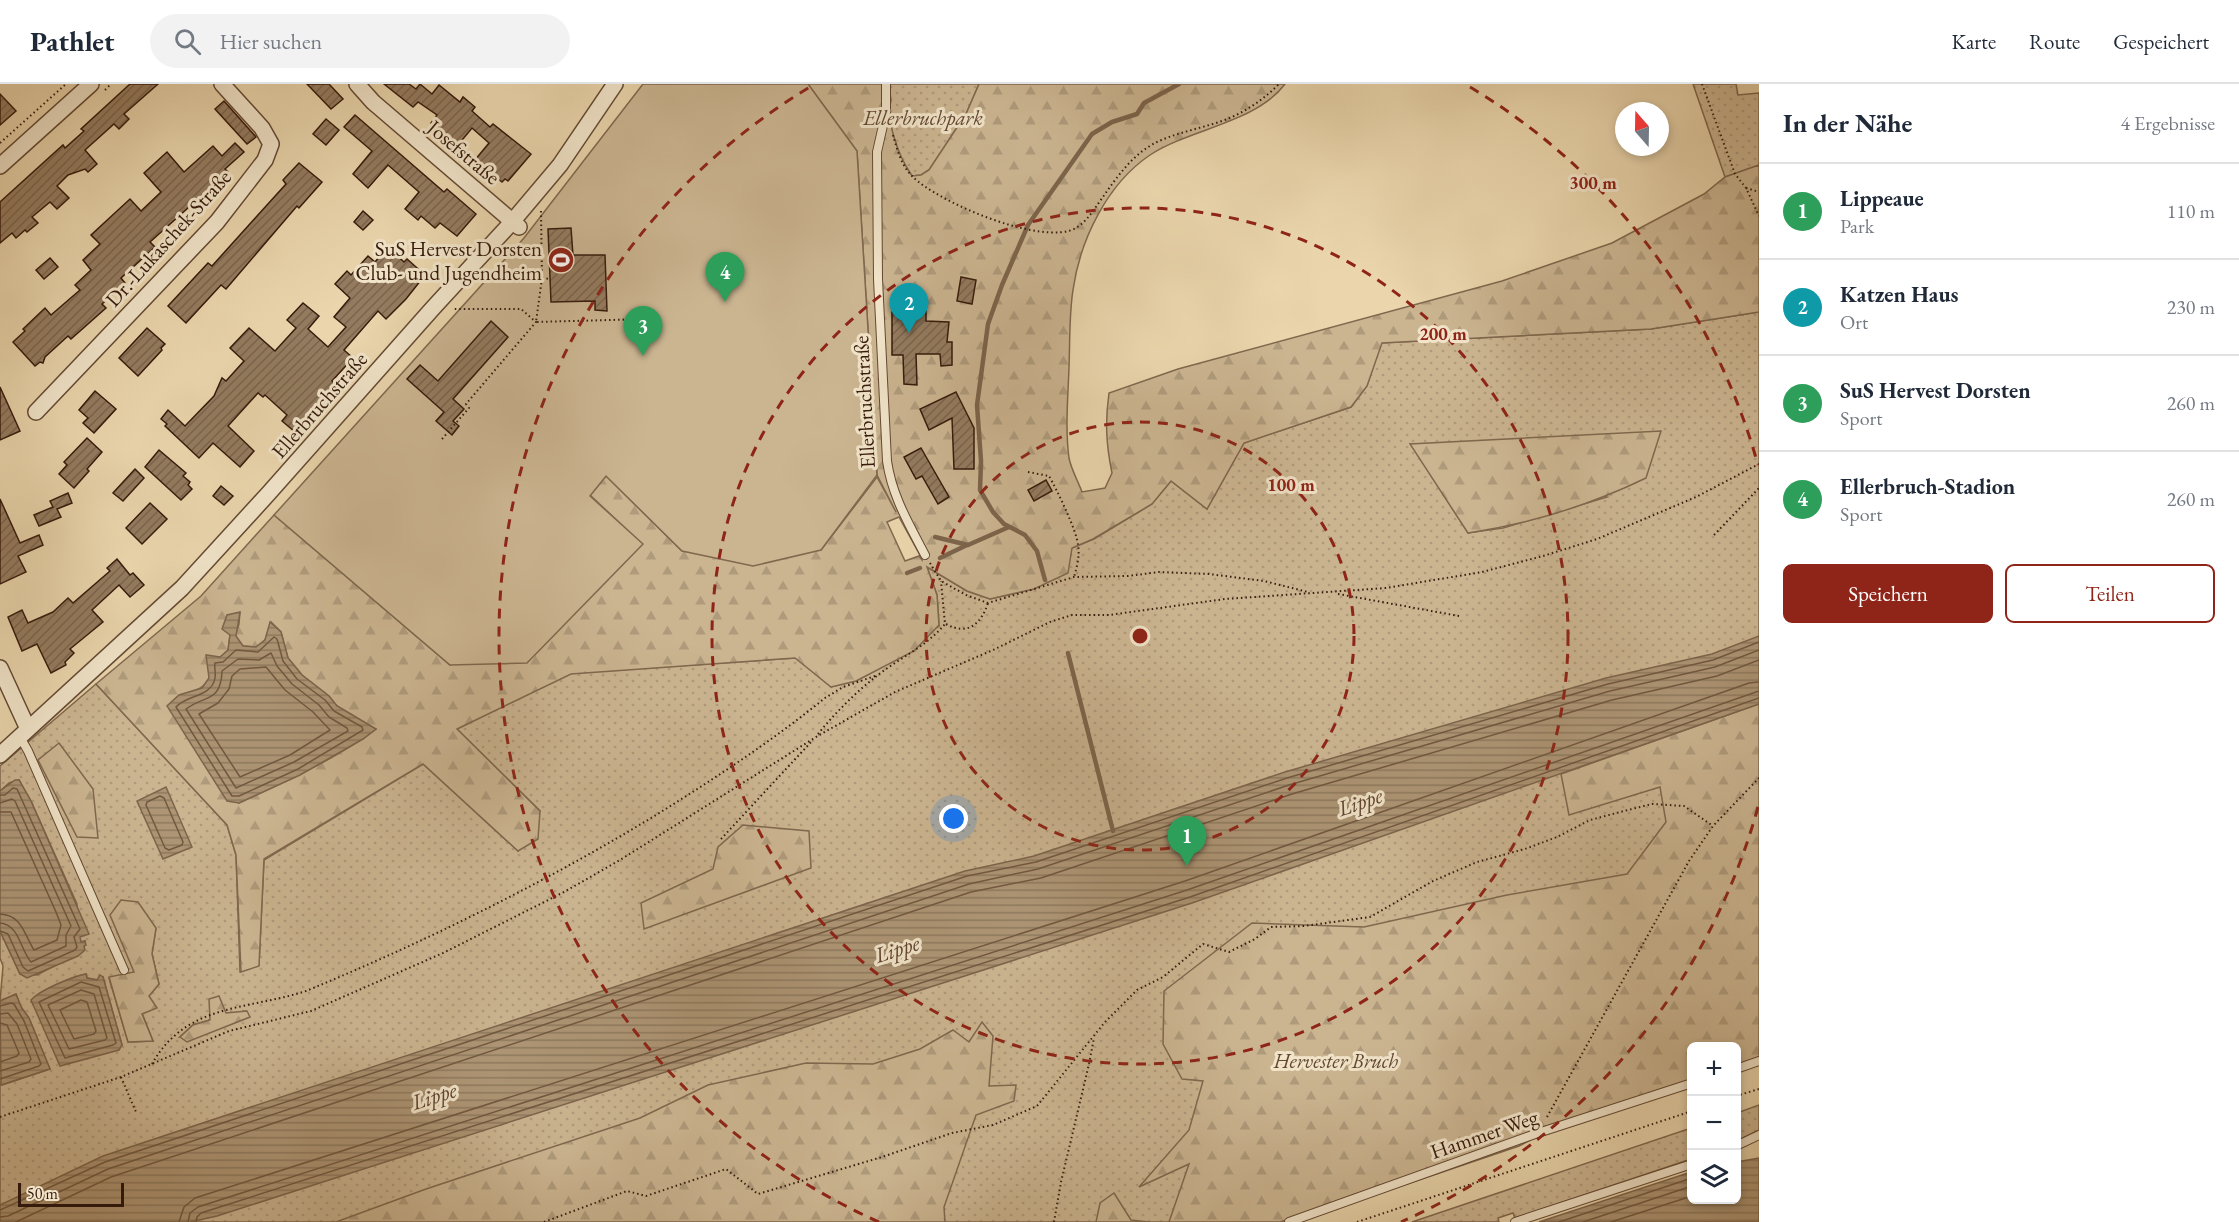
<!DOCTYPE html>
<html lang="de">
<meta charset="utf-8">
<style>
:root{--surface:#fff;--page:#f2f2f3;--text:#1f2937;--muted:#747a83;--line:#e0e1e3;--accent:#8f2418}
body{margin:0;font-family:"EB Garamond",serif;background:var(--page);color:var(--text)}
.controls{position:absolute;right:18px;bottom:18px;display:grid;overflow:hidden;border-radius:9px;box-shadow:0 3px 9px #0003}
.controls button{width:54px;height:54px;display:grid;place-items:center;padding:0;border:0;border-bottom:2px solid var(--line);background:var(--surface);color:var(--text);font:30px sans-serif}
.compass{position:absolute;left:1615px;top:18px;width:54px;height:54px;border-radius:50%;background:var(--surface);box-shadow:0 3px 9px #0003;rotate:340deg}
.scale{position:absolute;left:18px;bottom:15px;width:106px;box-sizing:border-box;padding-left:6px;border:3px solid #361a0b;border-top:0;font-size:16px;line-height:21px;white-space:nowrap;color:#361a0b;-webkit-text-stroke:4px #f1e4c9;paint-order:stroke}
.you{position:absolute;left:954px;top:735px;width:21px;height:21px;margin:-15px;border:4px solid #fff;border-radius:50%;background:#1a73e8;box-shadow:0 0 0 9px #1a73e833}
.badge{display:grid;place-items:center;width:39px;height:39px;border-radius:50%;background:var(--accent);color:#fff;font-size:20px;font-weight:700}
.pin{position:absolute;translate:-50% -50px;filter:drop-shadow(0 2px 3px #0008)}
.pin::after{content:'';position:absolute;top:32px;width:21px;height:18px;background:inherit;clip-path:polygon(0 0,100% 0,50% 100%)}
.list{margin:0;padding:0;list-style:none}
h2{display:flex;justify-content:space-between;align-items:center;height:78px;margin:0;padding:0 24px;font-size:26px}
h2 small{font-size:20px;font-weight:400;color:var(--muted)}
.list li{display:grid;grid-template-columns:39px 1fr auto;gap:18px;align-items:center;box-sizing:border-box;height:96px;padding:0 24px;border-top:2px solid var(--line)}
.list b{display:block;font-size:22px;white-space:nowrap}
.list p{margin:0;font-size:20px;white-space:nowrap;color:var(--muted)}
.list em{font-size:20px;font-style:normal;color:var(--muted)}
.actions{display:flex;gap:12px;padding:18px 24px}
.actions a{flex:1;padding:14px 0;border:2px solid var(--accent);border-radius:9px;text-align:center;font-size:21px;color:var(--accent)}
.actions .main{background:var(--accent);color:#fff}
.icon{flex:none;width:33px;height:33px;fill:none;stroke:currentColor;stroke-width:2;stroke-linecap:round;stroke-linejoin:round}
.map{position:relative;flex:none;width:1759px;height:1138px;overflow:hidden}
header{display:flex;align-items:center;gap:36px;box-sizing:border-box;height:84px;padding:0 30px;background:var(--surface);border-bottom:2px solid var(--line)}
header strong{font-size:28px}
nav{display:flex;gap:33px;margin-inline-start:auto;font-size:21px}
.search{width:420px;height:54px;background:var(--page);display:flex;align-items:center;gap:15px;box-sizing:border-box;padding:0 21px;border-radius:33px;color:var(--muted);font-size:22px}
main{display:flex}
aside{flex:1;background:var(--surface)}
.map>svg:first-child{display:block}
.green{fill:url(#green-dots);stroke:#80684e;stroke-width:1.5;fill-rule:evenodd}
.forest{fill:url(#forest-firs);stroke:#80684e;stroke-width:1.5;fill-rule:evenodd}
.pitch{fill:#cbb591;stroke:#80684e;stroke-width:1.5}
.water{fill:url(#water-rules);stroke:#7d644b;stroke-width:1.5}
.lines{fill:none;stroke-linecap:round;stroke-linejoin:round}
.shore{stroke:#725840;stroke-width:1.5}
.stream{stroke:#7d644b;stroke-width:4.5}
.building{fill:url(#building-hatch);stroke:#361a0b;stroke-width:1.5}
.lane-casing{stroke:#634933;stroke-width:10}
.street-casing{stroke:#634933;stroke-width:18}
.path{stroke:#361a0b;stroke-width:2;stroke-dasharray:1.5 3;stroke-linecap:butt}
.lane{stroke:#f1e4c9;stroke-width:8}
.street{stroke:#f1e4c9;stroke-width:15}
.ring{fill:none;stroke:#8f2418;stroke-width:3;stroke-dasharray:10 8}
.labels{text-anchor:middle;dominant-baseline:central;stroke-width:6;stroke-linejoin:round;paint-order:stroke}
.park-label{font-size:21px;font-style:italic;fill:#634833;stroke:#f1e4c9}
.street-label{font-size:21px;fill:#361a0b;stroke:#f1e4c9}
.poi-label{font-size:21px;fill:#361a0b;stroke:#f1e4c9;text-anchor:end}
.water-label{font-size:22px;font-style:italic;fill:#604530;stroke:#f1e4c9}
.centre{fill:#8f2418;stroke:#f1e4c9;stroke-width:3}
.ring-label{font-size:18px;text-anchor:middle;font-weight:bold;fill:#8f2418;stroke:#f1e4c9;stroke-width:6;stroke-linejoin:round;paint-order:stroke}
</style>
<header>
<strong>Pathlet</strong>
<div class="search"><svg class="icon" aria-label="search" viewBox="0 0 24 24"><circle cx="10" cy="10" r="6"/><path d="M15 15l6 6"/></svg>Hier suchen</div>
<nav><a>Karte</a><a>Route</a><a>Gespeichert</a></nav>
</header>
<main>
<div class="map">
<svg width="1759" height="1138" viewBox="0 0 1759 1138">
<defs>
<pattern id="green-dots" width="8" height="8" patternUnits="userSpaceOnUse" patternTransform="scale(1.5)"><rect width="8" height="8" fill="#cbb591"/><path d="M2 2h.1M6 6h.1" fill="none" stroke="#af9b7c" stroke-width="1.8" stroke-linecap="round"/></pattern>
<pattern id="forest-firs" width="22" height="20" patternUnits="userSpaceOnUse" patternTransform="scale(1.5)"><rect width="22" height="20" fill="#cbb591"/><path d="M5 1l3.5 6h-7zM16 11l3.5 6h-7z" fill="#af9b7c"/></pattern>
<pattern id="water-rules" width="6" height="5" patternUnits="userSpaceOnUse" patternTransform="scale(1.5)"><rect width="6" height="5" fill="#ad9575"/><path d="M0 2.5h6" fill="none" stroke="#8e795e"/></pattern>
<pattern id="building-hatch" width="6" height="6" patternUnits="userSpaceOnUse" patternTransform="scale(1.5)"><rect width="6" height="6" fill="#947b5f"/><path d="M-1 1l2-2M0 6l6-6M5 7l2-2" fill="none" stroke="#7a644d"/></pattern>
</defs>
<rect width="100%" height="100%" fill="#ead5ac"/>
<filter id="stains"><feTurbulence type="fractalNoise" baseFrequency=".00333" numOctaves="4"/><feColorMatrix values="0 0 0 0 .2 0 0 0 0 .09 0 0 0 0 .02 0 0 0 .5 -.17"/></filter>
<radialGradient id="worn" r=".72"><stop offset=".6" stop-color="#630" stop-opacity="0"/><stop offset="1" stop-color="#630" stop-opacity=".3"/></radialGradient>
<g class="green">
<path d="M889,0H979L966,30L929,86L921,91L912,92L901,75L887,33L891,17Z"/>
<path d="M1693,0H1736L1738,11L1759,9V81L1725,93Z"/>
<path d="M1759,228V970L1736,962H1692L1548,1047L1519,1062L1295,1138H0V998L2,1001L50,985L29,934L21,923L16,910L0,917L3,882L0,874V847L20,890L37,891L54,882L84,862L85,857L81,858L79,854L77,820L31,717L19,696L9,699L0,707V682L96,600L227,741L236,771L240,888L259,881L264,776L423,680L518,767L540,727L457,645L571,589L796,574L831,603L856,597L880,584L939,542L937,511L927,483L967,507L990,515L1034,505L1072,464L1094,455L1152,420L1171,397L1207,425L1244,359L1351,323L1367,302L1381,259L1651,245ZM1411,360L1607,413L1503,444L1468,449ZM156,844L152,870L159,900L149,912L142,929L153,957L128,958L109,894L135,888ZM86,890L87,894L98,896L103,893L122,961L31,918C34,908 74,892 86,890ZM219,913L226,930L246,927L249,933L219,944L180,953L193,941L210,936Z"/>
<path d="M1759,1021V1046L1737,1057V1029Z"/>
<path d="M1691,1044V1075L1515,1134L1513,1129L1498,1134L1499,1138H1412Z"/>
</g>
<g class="forest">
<path d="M808,0H886C887,33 893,64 912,92L921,91L929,86L966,30L979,0H1285C1256,39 1189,45 1150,71C1107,100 1080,156 1073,206C1069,231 1070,258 1069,283C1068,313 1065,344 1069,374C1071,385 1078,397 1082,408L1105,404L1112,389C1106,360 1105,338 1109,309L1178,285L1502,197L1612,159L1704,110L1725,93L1759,81V228L1651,245L1382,259L1367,302L1351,323L1244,359L1207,425L1171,397L1152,420L1093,455L1072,464L1068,489L1034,505L990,515L967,507L927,483L937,511L939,541L914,567L856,597L831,603L795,574L571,590L457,645L540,727L538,755L518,767L423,680L264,775L259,882L241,888L236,771L227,741L96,600L201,512L274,431L450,581L642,460L590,411L606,392L682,467L821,466L877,393L896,428L877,391L857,67ZM899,433L922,475V476L919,472L905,477L887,438ZM240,528L239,540L235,552L243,562L256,563L265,556L271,538L281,548L288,574L302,591L329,612L337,622L376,645C335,676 286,697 239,719L180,611C186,609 198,607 203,602C214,592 216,576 228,566L230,551Z"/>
<path d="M1661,347L1646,394C1590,421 1529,440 1468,449L1410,360Z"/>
<path d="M1759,620V975L1737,982L1736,962H1692L1691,998L1280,1138H1169L1189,1080L1139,1103L1189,1046L1203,997L1182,995L1163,960L1164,907L1252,839L1364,843L1507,811L1627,790L1666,738L1660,703L1569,731L1561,690Z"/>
<path d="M59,659L93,705L98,754L77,753L38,676Z"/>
<path d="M743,741L809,747L811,784L644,845L641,819L713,785L718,763Z"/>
<path d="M121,816L138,818L156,844L152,870L159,900L149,912L157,924L142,930L153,957L128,958L109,893L134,888L110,831Z"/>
<path d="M219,912L226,929L247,927L250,933L187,958L180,953L193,941L210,936L209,915Z"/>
<path d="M982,938L993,952L989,1002L1016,1001L1014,1017L976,1031L944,1123L945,1138H336L426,1105L640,1034L708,1001L806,979L873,980L920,965L953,946L969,958Z"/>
<path d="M1114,1109L1131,1136L1149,1138H1096L1100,1119Z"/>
</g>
<path class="pitch" d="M643,0H808L857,67L877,391L821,466L753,482L682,467L606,392L590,412L643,460L527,579L450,581L274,431L524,154Z"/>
<g class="water">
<path d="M240,528L236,552L243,562L256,563L265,556L270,538L281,548L288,574L302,591L329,612L337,622L376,645L363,655L300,691L239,719L227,717L167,622L179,611L202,604L209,594L206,571L220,573L228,566L230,551L222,545L227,531Z"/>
<path d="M1759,552V620L1192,819L217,1132L190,1138H0V1121L103,1072L965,787L1034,772L1285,688L1606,594L1712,570Z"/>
<path d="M15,696H19L31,717L89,850L80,853L81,858L85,857L86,861L84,862L85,866L78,872L27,894L20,890L0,847V707Z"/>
<path d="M166,703L192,763L163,775L137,717Z"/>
<path d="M86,890L87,894L97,896L100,891L103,893L122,961L119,966L60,982L31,916C40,906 72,893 86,890Z"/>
<path d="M16,910L21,923L29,934L50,985L1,1001L0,917Z"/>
<path d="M1759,1074V1138H1539L1691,1088L1692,1116H1736L1737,1078Z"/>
</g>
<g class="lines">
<g class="shore">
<path d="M274,553L277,555L283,577L297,595L325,616L334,627L362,643L363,646L298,685L239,712H232L176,623C186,611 212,613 215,594C216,589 214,584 215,579L223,578L236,566L258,568Z"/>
<path d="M271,569L277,582L292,600L319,621L329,633L347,644L348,647L294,678L236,704L186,625C204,611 221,619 222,587L238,575L259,576Z"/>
<path d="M266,583L285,606L313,628L330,646L290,671L240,693L199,630L218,619L229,605L232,592L240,585Z"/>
<path d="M0,711H5L13,704L17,705L80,845L74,853L77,863L75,866L28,887L23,883L8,850L0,847"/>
<path d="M160,712L164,714L183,758L182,761L169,766L165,764L146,721L147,718Z"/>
<path d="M0,719L12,715L15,717L71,842L66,851V862L31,878C20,866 20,841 0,839"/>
<path d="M0,728H11L56,828L61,841L57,856L34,866C24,850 22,831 0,830"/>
<path d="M81,898L99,903L116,959L113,961L65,974L39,918Z"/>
<path d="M81,906L94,910L107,954L105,956L69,965L48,921Z"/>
<path d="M81,916L87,918L96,947L94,950L74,955L60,926Z"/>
<path d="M0,922L11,919L14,920L24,937L41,980L39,982L0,995"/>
<path d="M0,930L8,929L17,940L31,975L29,978L0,987"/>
<path d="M0,939L7,941L19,969L17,972L0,978"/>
<path d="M0,1126L105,1078L967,792L1036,778L1287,694L1608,600L1713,576L1759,558"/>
<path d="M0,1133L8,1132L108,1085L969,800L1038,785L1289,701L1610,607L1715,583L1759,566"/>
<path d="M16,1138L111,1093L971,808L1041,794L1292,710L1612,616L1717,592L1759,576"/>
<path d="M179,1138L184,1123L195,1114L1185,797L1749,599L1759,598"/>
<path d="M188,1138L190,1129L198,1123L1187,806L1759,607"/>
<path d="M196,1138L197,1133L201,1129L1190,813L1759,614"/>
<path d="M1559,1138L1692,1094"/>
<path d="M1583,1138L1692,1102"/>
<path d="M1611,1138L1692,1112"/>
</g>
<g class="stream">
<path d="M935,453L968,461L1009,443"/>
<path d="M940,474L967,461"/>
<path d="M907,489L920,484"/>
<path d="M1045,496L1037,467L1025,451L1004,440L993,428L980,406L981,377L977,321L988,240L1002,201L1028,141L1092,50L1112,38L1137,30L1144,19L1179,0"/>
<path d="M1068,569L1113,747"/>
</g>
</g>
<g class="building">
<path d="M130,0H158L124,30L129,35L119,45L114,40L85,66L97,80L88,88L85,85L68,91L57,102L69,114L57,125L50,118L32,133L38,139L27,148L25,146L16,154L12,149L0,159V118L63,61L65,64L84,47L81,45Z"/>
<path d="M307,0H329L343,15L331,25Z"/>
<path d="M384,0H409L416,5L420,0L432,10L439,1L460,18L463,13L475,23L472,27L490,43L493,40L531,70L508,97L505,95L502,98L475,76L489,59L472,44L458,61L431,39L437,31L418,18L413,23Z"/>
<path d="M0,10L16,27L0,41Z"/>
<path d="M224,17L256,53L247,60L215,25Z"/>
<path d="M355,31L444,108L447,105L476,130L457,152L440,139L435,144L421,132L418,136L405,125L419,108L388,81L368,104L353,90L372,67L344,43Z"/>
<path d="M326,35L339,46L326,61L313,50Z"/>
<path d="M235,59L244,68L225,85L228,88L150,158L155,163L121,194L125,199L102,220L106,224L71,255L68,252L45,273L43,279L40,278L35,282L13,258L25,247L23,245L45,224L51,231L80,206L75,201L91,186L83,176L100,160L91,151L130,115L141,127L161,108L144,89L167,68L184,88L213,62L222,72Z"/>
<path d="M299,79L322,98L299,124L297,122L226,205L221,201L186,239L168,222L208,179L212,182L286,100L283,96Z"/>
<path d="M363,127L373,136L363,146L354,138Z"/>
<path d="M571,144L573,171H605L607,227L595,226V217L551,218L548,145Z"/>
<path d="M388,163L404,178L407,175L425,191L406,215L386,235L378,227L344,266L353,274L332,297L338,302L295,348L282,337L287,331L265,311L263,313L258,309L228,342L254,367L240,383L213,359L199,374L165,342L167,340L161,335L168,326L185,342L214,312L222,294L226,297L244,277L230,264L249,244L275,267L296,244L287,236L303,219L319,232L308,245L328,263L346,243L334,233L350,214L335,200L347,187L351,191L368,172L375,178Z"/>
<path d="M50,174L58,183L44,195L36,186Z"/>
<path d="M961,193L976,196L972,220L957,217Z"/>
<path d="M926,227V237L949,238L947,258H952V281L941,282L940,270H916L917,301L904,300L903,271H892V228Z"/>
<path d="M491,237L508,253L453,315L464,325L453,337L459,342L452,351L436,337L444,328L407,295L420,281L438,297Z"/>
<path d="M147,244L165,260L161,264L162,266L138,292L119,274Z"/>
<path d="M0,303L20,347L0,356Z"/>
<path d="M95,307L116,325L94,349L83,339L88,334L79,326Z"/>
<path d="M956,308L974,344V385H954L952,334L929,346L920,325Z"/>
<path d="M87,354L102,368L87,385L89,387L74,404L59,390L67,381L64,378Z"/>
<path d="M921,364L949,413L938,420L922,392L916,395L904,373Z"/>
<path d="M159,366L186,389L183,392L190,398L188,401L192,405L181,416L145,383Z"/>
<path d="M135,385L144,394L123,417L113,409Z"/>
<path d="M1046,396L1052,407L1034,417L1028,406Z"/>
<path d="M221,402L233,412L224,421L213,412Z"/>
<path d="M68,409L72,419L57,425L61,433L39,442L34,431L53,423L50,417Z"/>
<path d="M0,415L20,459L39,451L43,461L18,472L26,488L0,500Z"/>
<path d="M150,419L167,435L142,460L126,444Z"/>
<path d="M117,475L130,491L133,489L144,501L130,513L119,501L92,526L103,538L70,565L74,569L65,578L66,581L51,589L37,560L22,567L8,533L22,526L28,539L53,528L68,514L73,519L110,487L107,484Z"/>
</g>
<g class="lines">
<defs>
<g id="lane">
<path d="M886,0V28L877,68L878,195L887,377C892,412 909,440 925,471"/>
<path d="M20,653L28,667L124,886"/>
<path d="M1736,985L1759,977"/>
<path d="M1736,1062L1759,1051"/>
<path d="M1289,1138L1538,1049L1692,999"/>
<path d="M1515,1138L1692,1080"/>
</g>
<g id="street">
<path d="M357,0L373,18L519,143"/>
<path d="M0,82L91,0"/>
<path d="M36,328L217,138L265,76L271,60L262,44L222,0"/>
<path d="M0,584L28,645"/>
<path d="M0,671L182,504L268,410L433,224L512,138L560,81L615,0"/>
</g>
</defs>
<use href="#lane" class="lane-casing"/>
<use href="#street" class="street-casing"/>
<g class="path">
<path d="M1702,0L1735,90L1746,104L1759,132"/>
<path d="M105,6L111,0"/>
<path d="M893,51C897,65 901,81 912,92C937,118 1043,163 1076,144C1087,137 1093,127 1100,117C1115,96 1130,73 1153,60C1174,49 1199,45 1222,37C1244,29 1263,16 1279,0"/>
<path d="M0,59L66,0"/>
<path d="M1746,104L1759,108"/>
<path d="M541,127L542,194L536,238L647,235"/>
<path d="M542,194L550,195"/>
<path d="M442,355L469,324L466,320L536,238L521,225H454"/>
<path d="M1028,388L1049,392C1056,404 1077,447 1078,461C1080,471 1077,483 1074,493"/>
<path d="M1714,451L1759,404"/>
<path d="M930,479L941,497L966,511L988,519L1074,493L1128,492L1159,488L1209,490L1264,497L1308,508"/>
<path d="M1338,510L1459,532"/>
<path d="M946,540C968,552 981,540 988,519"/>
<path d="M818,650C835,629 856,608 878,591C901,573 927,562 945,540L941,497"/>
<path d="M721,755L812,657"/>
<path d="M152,980C186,919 248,926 306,907C427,857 544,799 656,731C714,695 772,657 825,614L843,603L878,591"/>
<path d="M121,993L136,1028"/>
<path d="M1736,1012L1759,1005"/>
<path d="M0,1033L121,993L229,947L311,927L443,869L564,808L620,776L816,653L895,608L993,566L1050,538L1072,531H1109L1225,515L1386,504L1482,488L1543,472L1597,455L1696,413L1759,380"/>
<path d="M1547,1033L1689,777L1713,742L1759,694"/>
<path d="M544,1138L627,1107L646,1112L726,1085L758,1110L882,1073L952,1049L993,1041L1037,1022L1105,938L1137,906L1163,893L1203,860L1229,868L1255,855L1271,843L1304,842L1370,833L1433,797L1477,778L1525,765L1557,753L1590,736L1624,727L1652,720L1684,722L1713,742"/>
<path d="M1054,1138L1061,1098L1089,980L1094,954"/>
<path d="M1357,1138L1692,1027"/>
</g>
<use href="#lane" class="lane"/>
<use href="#street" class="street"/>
</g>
<g class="ring">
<circle cx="1140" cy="552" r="214"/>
<circle cx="1140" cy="552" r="428"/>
<path d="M1758 723A641 641 0 0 1 1401 1138M879 1138A641 641 0 0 1 810 3M1470 3A641 641 0 0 1 1758 381"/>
</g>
<defs>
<symbol id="stadium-disc" viewBox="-11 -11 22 22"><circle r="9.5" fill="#8f2418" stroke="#f1e4c9"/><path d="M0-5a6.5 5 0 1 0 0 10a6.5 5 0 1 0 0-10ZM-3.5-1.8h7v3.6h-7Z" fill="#fff"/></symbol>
</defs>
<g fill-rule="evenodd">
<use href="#stadium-disc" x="546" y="161" width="30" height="30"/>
</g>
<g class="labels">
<g class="park-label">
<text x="923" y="33">Ellerbruchpark</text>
<text x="1336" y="976">Hervester Bruch</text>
</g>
<g class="street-label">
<text transform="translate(464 68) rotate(40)">Josefstraße</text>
<text transform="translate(168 154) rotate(-48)">Dr.-Lukaschek-Straße</text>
<text transform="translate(864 318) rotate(-93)">Ellerbruchstraße</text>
<text transform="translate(319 321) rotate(-49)">Ellerbruchstraße</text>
<text transform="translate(1484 1050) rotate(-19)">Hammer Weg</text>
</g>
<g class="poi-label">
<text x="542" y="164">SuS Hervest Dorsten<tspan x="542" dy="24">Club- und Jugendheim</tspan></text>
</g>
<g class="water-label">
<text transform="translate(1360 718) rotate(-19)">Lippe</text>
<text transform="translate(897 865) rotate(-18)">Lippe</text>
<text transform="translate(434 1012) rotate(-18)">Lippe</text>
</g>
</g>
<circle cx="1140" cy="552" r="9" class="centre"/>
<g class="ring-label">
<text x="1593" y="105">300 m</text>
<text x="1443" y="256">200 m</text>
<text x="1291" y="407">100 m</text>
</g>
<rect width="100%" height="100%" filter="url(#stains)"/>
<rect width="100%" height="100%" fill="url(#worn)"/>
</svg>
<div class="controls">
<button>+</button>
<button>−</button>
<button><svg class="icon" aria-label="layers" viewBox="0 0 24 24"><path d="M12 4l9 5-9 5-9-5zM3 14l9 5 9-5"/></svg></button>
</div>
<svg class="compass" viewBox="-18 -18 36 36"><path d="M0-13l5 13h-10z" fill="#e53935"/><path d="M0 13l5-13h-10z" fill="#747a83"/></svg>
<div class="scale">50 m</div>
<div class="you"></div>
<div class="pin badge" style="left:1187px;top:782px;background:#2e9e5b">1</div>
<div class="pin badge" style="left:909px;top:249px;background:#0f9aa8">2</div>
<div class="pin badge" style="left:643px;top:272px;background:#2e9e5b">3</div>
<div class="pin badge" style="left:725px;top:218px;background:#2e9e5b">4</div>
</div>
<aside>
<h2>In der Nähe<small>4 Ergebnisse</small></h2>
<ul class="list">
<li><span class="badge" style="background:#2e9e5b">1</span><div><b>Lippeaue</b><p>Park</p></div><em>110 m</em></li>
<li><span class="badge" style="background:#0f9aa8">2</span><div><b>Katzen Haus</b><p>Ort</p></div><em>230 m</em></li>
<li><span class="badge" style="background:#2e9e5b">3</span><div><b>SuS Hervest Dorsten</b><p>Sport</p></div><em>260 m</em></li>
<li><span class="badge" style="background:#2e9e5b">4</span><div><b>Ellerbruch-Stadion</b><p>Sport</p></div><em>260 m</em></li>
</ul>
<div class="actions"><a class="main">Speichern</a><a>Teilen</a></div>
</aside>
</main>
